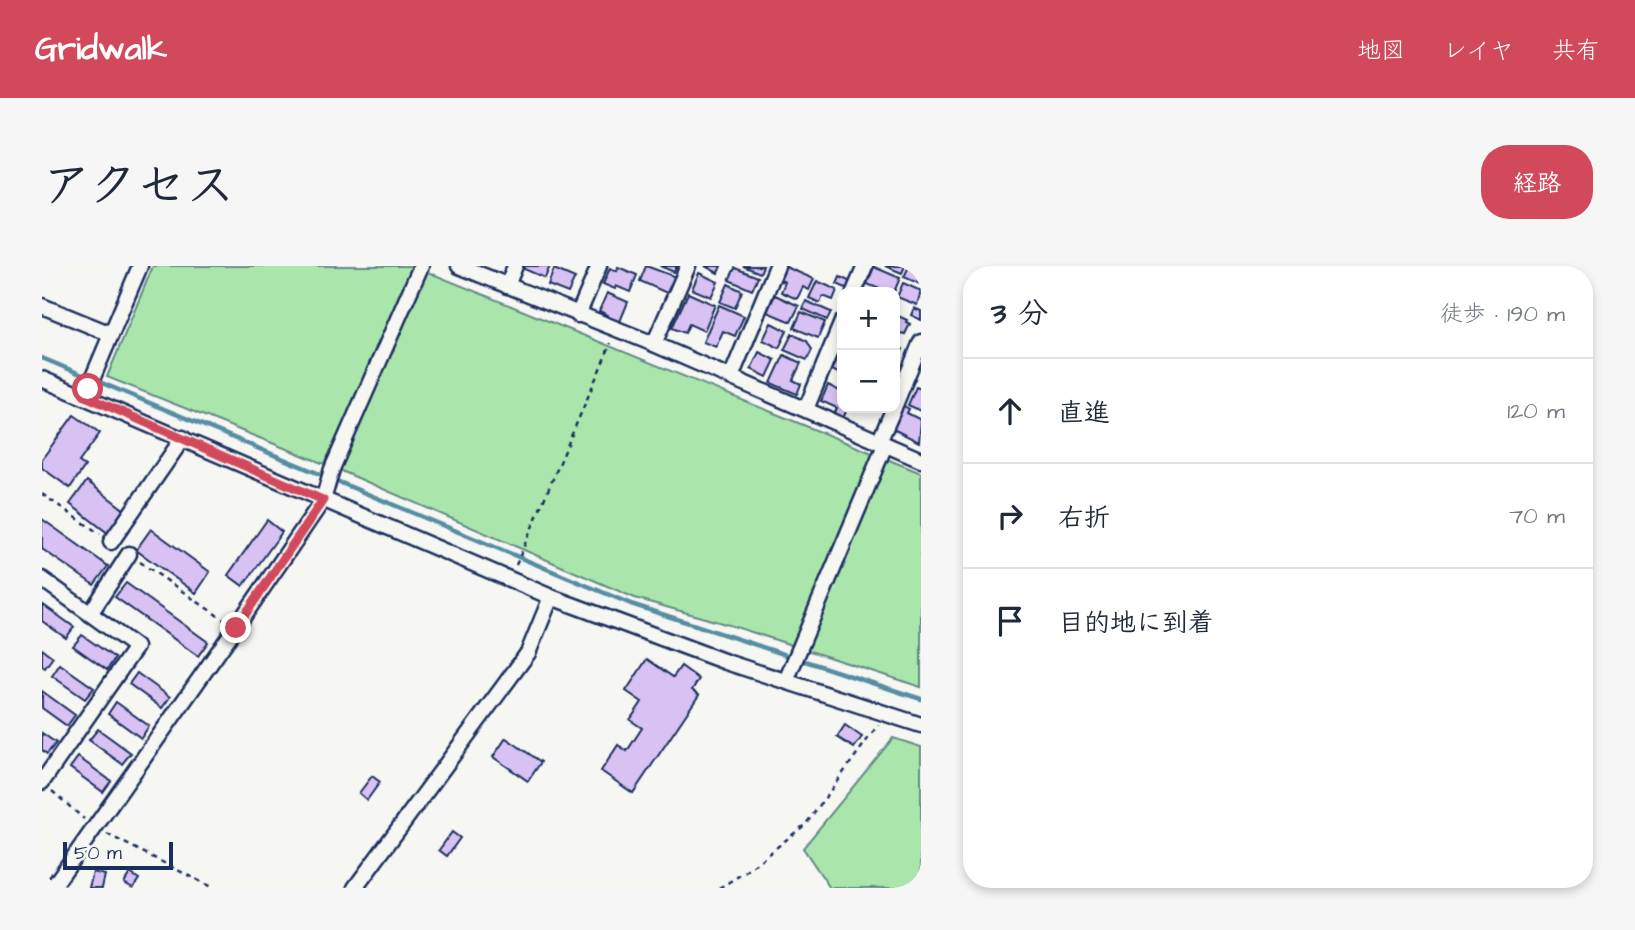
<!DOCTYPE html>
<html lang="ja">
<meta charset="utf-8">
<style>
:root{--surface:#fff;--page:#f6f6f7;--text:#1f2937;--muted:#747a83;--line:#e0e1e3;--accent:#d1495b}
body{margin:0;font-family:"Architects Daughter","Klee One",sans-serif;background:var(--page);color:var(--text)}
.controls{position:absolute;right:21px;top:21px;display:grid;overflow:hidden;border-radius:14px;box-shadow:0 4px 10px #0003}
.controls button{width:63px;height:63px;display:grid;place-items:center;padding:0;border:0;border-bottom:2px solid var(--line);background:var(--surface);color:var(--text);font:35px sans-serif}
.scale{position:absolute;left:21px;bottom:18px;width:110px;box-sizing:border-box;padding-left:7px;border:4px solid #1b2f5e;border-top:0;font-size:19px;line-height:24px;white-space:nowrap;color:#1b2f5e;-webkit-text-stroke:5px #f6f6f2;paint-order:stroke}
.stop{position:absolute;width:21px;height:21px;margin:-16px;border:5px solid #d1495b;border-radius:50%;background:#fff}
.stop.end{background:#d1495b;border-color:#fff;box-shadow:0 2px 7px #0008}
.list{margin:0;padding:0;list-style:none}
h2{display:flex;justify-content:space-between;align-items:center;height:91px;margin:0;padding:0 28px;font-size:30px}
h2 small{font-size:23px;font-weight:400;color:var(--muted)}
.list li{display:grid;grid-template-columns:46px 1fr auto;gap:21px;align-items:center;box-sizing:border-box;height:105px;padding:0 28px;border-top:2px solid var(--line)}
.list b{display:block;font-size:26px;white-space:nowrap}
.list em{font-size:23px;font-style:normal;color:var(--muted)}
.icon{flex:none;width:38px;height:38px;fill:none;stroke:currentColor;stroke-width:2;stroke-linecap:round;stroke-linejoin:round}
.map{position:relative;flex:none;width:879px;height:622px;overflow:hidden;border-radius:28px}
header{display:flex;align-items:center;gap:42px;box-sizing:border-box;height:98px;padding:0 35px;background:var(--accent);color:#fff}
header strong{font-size:33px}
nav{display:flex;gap:38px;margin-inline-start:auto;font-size:24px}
.intro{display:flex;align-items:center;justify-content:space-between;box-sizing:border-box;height:168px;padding:0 42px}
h1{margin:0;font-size:49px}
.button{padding:18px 32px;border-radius:28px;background:var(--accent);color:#fff;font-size:24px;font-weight:700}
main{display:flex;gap:42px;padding:0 42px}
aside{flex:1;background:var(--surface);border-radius:28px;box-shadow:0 4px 10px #0003}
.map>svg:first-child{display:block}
.green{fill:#aae6ac;stroke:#628a85;stroke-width:2}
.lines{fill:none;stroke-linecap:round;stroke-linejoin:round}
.stream{stroke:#558ea4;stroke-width:4.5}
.building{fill:#d7c2f3;stroke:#1b2f5e;stroke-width:2}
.minor-casing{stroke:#1b2f5e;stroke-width:19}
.path{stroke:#1b2f5e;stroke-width:2.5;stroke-dasharray:5 5;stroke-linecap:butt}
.minor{stroke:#f6f6f2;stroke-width:14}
.route{stroke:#d1495b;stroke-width:9}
</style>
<header>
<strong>Gridwalk</strong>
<nav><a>地図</a><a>レイヤ</a><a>共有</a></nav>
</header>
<div class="intro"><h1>アクセス</h1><a class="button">経路</a></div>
<main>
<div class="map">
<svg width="879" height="622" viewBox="0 0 879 622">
<rect width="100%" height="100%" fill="#f6f6f2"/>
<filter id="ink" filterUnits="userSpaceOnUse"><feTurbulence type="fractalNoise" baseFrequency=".0143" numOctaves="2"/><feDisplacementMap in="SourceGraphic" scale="14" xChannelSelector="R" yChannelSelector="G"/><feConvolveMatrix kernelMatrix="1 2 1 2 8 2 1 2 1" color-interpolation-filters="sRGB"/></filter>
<g filter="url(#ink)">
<g class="green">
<path d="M111,0H371L879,207V421L694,361L593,332L295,203L65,111Z"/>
<path d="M851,472L879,481V622H788L761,582Z"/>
</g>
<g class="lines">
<path class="stream" d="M0,92L589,338L879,433"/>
</g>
<g class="building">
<path d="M483,0H508L503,12L482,3Z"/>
<path d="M604,0L634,11L627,28L598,15Z"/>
<path d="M618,0H635L632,6Z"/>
<path d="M663,0H679L676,7Z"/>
<path d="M701,0H721L718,7Z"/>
<path d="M843,0H863L860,7Z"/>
<path d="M867,0H879L878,18L862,11Z"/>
<path d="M576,1L595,9L588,26L574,20L573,23L561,18L568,2L575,5Z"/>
<path d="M744,1L772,13L767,24L761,21L755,33L739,26L743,16L738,14Z"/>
<path d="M832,1L858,12L852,26H845L825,18Z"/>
<path d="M693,2L716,11L710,24L687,14Z"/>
<path d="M512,3L533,12L526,27L506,19Z"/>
<path d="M657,7L676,16L669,31L650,23Z"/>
<path d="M798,11L809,16L806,23L795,18Z"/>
<path d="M775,15L795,24L791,34L781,30L778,37L767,32Z"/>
<path d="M861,17L879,25L875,39L855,31Z"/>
<path d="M686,18L700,25L693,42L678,36Z"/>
<path d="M565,27L586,36L577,58L565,53L566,49L557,45Z"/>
<path d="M646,27L673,39L662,65L647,58L643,67L630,62Z"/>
<path d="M733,29L757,40L749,56L725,46Z"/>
<path d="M764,35L789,46L785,54L761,43Z"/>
<path d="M677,39L702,50L693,70L681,65L674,81L661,76Z"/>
<path d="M872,42L879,45V54L869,49Z"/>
<path d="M759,46L783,56L776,72L752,62Z"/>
<path d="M854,49L865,54L864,56L868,58L863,68L853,66Z"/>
<path d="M729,57L745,65L737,82L721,74Z"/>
<path d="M750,68L765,75L770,84L765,94L742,84Z"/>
<path d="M853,74L858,76L856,81L861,83L856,94L853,92Z"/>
<path d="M717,86L733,94L725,111L709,103Z"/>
<path d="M798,86L800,87V109L790,104Z"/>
<path d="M742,89L759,97L751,114L759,118L755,128L729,117Z"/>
<path d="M786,119L800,126V142H806L801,152L792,148L795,142L779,135Z"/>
<path d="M874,121L879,123V145L866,139Z"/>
<path d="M860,139L867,143L865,147L879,154L877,176L849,162Z"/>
<path d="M32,149L58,167L37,196L43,200L28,222L0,202V193Z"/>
<path d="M45,215L84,245L67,268L28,238Z"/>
<path d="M0,253L66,300L52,319L0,283Z"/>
<path d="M225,254L240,266L201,320L186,309Z"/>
<path d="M109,263L168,306L154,327L94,284Z"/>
<path d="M84,317L166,376L156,390L73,331Z"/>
<path d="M0,338L32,361L24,372L0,355Z"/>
<path d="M40,369L73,392L65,404L31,380Z"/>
<path d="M0,383L11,391L3,402L0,400Z"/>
<path d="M605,393L631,411L639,400L657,413L650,424L657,429L591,527L559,505L576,479L585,485L600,462L588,454L600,436L584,425Z"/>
<path d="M18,398L52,422L43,433L10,410Z"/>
<path d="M95,407L128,431L120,442L87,418Z"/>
<path d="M0,425L33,449L25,460L0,442Z"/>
<path d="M74,436L107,460L99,472L66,448Z"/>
<path d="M803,459L820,471L812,482L795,471Z"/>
<path d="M56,463L89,487L80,498L47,474Z"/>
<path d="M0,467L14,477L5,488L0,484Z"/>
<path d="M464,472L499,496L486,515L451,491Z"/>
<path d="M36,491L69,515L61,526L28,502Z"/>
<path d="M330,510L338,516L325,534L317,527Z"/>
<path d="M410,566L418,572L405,590L397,584Z"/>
<path d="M51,606L63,609L60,622H47Z"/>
<path d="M88,607L97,613L91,622L82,617Z"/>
</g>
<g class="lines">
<defs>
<g id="minor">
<path d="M417,0L612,78L879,194"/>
<path d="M465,20L473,0"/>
<path d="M812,26L823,0"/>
<path d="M0,40L69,68"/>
<path d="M536,49L557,0"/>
<path d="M612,78L646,0"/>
<path d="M689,111L735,0"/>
<path d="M0,113L509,331L684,396L879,459"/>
<path d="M43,130L98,0"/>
<path d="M853,139L879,76"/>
<path d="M764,143L800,56"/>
<path d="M837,176L852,142"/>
<path d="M69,276L141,172"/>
<path d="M0,313L94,381L0,516"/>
<path d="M48,348L87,288"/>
<path d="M744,415L843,179"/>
<path d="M10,622L201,351L281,234L290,203L379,0"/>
<path d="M313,622L486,387L509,331"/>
</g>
</defs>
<use href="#minor" class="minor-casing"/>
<g class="path">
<path d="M0,228L58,268"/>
<path d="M98,296L182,354"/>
<path d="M474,299L569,77"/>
<path d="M10,525L42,553"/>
<path d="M65,568L171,622"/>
<path d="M677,622L705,605L764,558L836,459"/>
</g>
<use href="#minor" class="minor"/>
</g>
</g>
<g class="lines" filter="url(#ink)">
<path class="route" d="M46,123L43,130L281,234L194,362"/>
</g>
</svg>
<div class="controls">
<button>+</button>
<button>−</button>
</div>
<div class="scale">50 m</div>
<div class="stop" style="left:46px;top:123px"></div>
<div class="stop end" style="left:194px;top:362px"></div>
</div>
<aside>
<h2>3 分<small>徒歩 · 190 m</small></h2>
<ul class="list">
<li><svg class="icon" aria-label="ahead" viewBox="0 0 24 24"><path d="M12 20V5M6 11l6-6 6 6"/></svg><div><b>直進</b></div><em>120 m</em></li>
<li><svg class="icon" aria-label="right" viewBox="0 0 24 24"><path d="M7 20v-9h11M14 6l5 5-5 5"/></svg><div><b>右折</b></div><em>70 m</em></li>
<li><svg class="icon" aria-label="arrive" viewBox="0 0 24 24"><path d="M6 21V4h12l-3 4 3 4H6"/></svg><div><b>目的地に到着</b></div></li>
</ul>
</aside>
</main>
